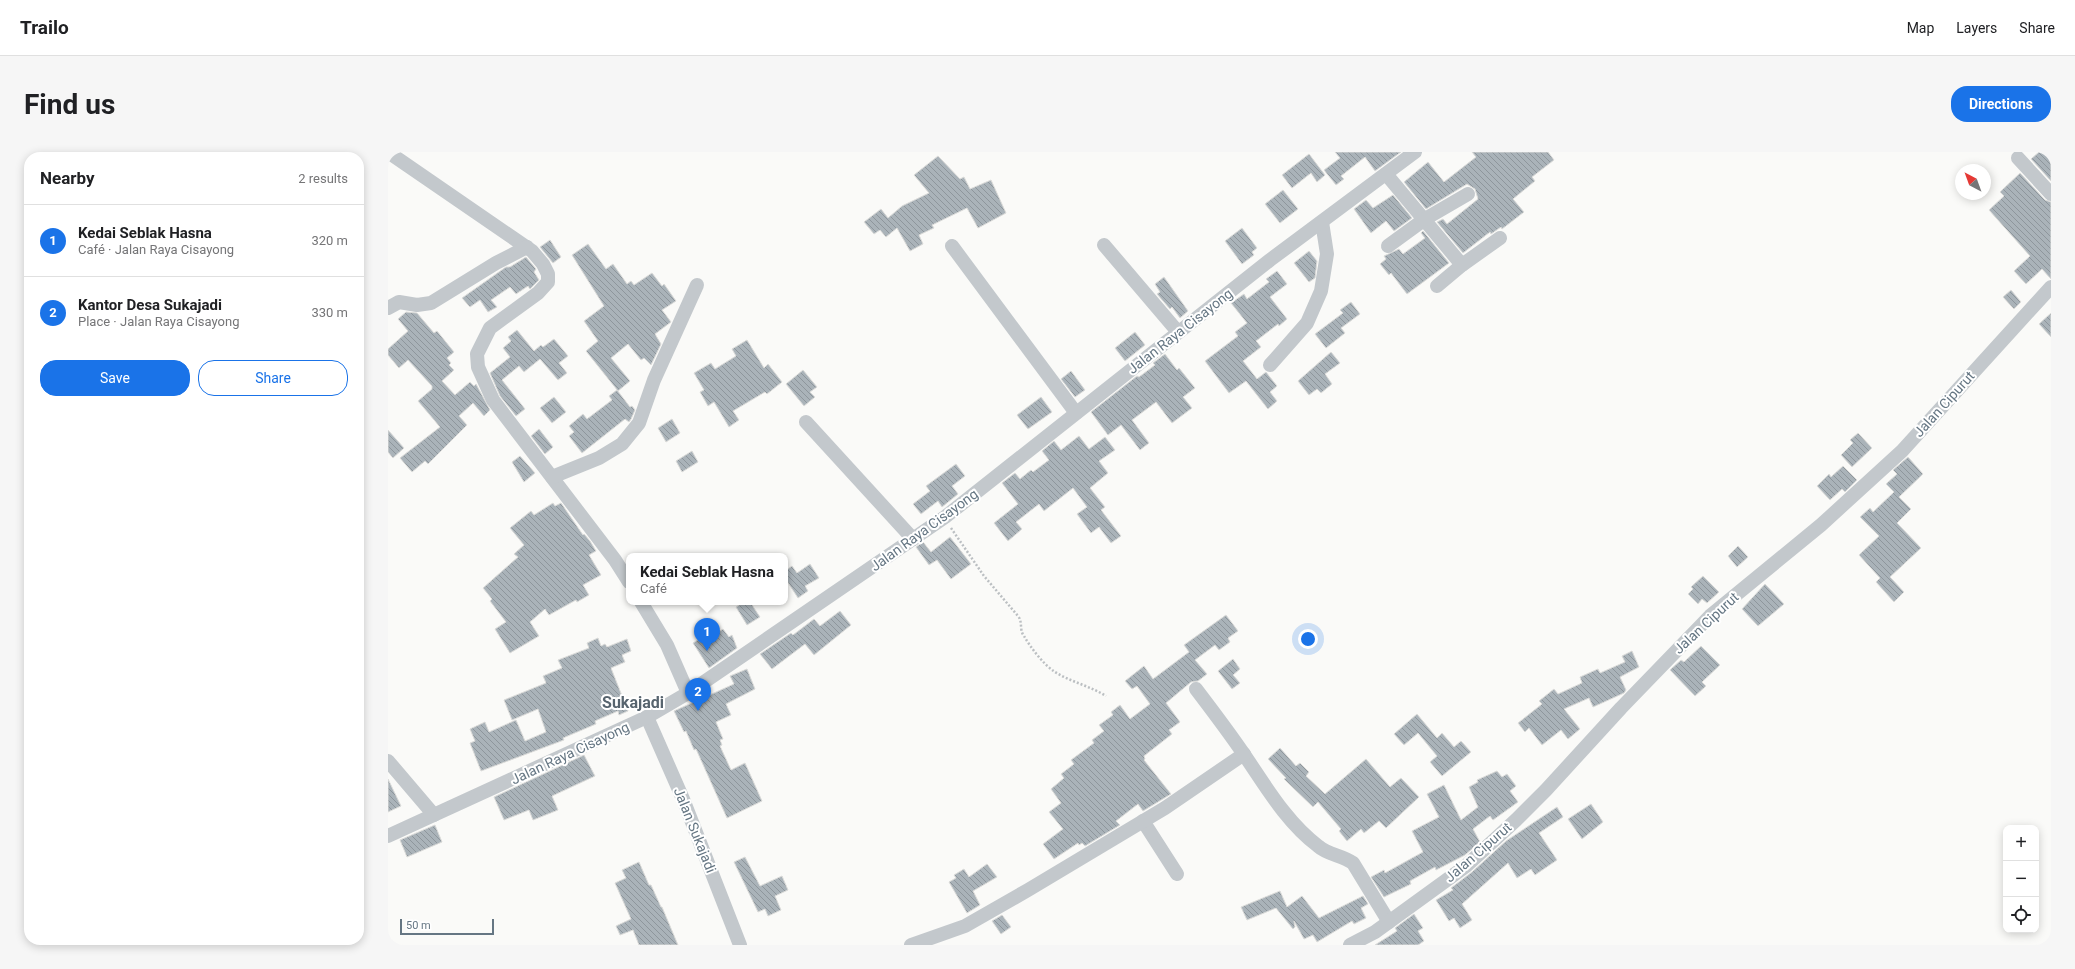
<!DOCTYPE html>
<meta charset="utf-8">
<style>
:root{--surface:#fff;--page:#f6f6f6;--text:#202124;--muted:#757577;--line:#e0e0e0;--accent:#1a73e8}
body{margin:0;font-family:Roboto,sans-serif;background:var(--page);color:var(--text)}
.controls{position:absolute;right:12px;bottom:12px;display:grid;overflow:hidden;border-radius:8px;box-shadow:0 2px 10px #0003}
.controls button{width:36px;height:36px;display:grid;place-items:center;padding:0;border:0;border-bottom:1px solid var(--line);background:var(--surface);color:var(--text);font:20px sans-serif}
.compass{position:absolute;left:1567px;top:12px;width:36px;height:36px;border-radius:50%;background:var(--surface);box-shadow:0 2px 10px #0003;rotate:319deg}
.scale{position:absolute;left:12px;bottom:10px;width:94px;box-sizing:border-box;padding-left:4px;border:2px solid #657683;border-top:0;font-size:11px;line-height:14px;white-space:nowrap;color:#657683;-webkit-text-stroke:3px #fff;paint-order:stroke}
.you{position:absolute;left:920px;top:487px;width:14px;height:14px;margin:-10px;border:3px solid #fff;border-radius:50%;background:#1a73e8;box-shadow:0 0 0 6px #1a73e833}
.badge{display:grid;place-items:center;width:26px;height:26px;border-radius:50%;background:var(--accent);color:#fff;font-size:13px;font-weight:700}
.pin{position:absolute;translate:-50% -33px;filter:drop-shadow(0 1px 2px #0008)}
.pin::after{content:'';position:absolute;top:21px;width:14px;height:12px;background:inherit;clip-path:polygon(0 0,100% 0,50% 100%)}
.popup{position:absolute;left:238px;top:401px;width:162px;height:52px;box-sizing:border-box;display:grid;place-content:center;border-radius:8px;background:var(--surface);filter:drop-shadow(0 1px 3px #0005);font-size:13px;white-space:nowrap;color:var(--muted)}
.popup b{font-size:15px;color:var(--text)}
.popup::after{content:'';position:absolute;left:50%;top:100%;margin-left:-8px;border:8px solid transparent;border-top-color:var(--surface)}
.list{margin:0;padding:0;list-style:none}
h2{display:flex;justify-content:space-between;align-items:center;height:52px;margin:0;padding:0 16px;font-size:17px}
h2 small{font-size:13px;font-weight:400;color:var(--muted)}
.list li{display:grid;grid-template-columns:26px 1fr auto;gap:12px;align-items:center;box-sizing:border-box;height:72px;padding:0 16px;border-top:1px solid var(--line)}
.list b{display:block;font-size:15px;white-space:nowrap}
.list p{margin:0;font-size:13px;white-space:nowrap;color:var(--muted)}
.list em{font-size:13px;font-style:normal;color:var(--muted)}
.actions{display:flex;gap:8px;padding:12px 16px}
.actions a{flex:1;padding:9px 0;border:1px solid var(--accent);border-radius:16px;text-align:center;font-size:14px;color:var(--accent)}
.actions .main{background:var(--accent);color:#fff}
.icon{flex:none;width:22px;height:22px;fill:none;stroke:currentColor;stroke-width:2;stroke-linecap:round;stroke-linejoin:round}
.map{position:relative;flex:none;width:1663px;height:793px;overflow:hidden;border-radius:16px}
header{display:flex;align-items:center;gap:24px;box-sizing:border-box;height:56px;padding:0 20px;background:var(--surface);border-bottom:1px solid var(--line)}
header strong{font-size:19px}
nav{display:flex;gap:22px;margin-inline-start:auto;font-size:14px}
.intro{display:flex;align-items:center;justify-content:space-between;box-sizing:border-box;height:96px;padding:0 24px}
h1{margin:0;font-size:28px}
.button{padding:10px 18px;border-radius:16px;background:var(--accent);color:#fff;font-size:14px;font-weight:700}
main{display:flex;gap:24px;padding:0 24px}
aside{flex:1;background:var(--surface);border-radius:16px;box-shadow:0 2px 10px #0003}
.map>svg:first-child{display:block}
.building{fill:url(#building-back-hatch);stroke:#dcdcda}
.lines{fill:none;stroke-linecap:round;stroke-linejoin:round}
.path{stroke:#bbbfc2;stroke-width:2.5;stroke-dasharray:2 2;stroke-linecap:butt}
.minor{stroke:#c3c8cc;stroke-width:14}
.labels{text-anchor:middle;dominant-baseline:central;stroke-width:4;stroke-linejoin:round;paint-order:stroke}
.street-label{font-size:14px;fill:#657683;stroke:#fff}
.quarter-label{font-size:16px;font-weight:bold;fill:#57646e;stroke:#fff}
</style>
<header>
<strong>Trailo</strong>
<nav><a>Map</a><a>Layers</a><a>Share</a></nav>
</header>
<div class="intro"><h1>Find us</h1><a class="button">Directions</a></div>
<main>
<aside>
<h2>Nearby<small>2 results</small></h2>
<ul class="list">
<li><span class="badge">1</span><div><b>Kedai Seblak Hasna</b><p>Café · Jalan Raya Cisayong</p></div><em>320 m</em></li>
<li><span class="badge">2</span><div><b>Kantor Desa Sukajadi</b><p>Place · Jalan Raya Cisayong</p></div><em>330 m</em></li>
</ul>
<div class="actions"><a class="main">Save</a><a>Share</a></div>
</aside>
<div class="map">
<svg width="1663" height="793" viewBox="0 0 1663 793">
<defs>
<pattern id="building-back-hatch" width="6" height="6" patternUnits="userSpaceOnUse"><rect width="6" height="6" fill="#aab3b9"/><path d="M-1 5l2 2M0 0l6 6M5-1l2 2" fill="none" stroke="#8e969c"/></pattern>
</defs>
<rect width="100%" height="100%" fill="#fafaf8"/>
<g class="building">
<path d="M947,0H1013L987,19L977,5L953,24L956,27L948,33L936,18L952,6Z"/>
<path d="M1084,0H1160L1166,8L1144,25L1147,29L1125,47L1136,60L1114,77L1113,75L1103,82L1102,80L1075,101L1049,70L1055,67L1059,72L1090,47L1087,37L1079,32L1038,57L1016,30L1040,10L1056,30L1088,5Z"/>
<path d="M1651,0H1663V29L1643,7Z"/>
<path d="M921,2L937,23L929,30L923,21L904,36L894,23Z"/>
<path d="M550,4L572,27L576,25L582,37L603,28L618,61L590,76L579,56L544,73L546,76L531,83L535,92L522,99L509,76L498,85L492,78L486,82L476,70L493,57L500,66L514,54L541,41L526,23Z"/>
<path d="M1632,21L1657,48L1663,50V127L1654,117L1638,132L1626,119L1642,104L1601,58L1616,44L1612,40Z"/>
<path d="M895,38L910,57L892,71L877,52Z"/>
<path d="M1005,43L1024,66L1006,79L998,69L983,81L966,57L978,48L985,56Z"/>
<path d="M854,76L869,96L864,100L866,103L854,112L837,89Z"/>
<path d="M1035,79L1061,111L1019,142L1003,121L1001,123L992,112L998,107L996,104L1011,97L1015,102L1037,86L1033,81Z"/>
<path d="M162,88L173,105L165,111L152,95Z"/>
<path d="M200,92L218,117L225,112L239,132L243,129L246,133L264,121L274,134L276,132L288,149L274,158L283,170L267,182L273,192L263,213L256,206L253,208L240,192L223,206L242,229L230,239L198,199L210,189L196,169L216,154L184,103Z"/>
<path d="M921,99L929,109L927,126L921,130L906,111Z"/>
<path d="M138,105L148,117L146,120L151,128L142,137L140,134L128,142L122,135L103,148L109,155L100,160L92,148L82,155L74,146L118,115H122Z"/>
<path d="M889,119L899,132L882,145L899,167L891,174L890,172L868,189L873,195L855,209L869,227L878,220L889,234L882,240L889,249L880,257L858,229L841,241L817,209L850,184L847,180L859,171L843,151L856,142L859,147L881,130L878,127Z"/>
<path d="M776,125L800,159L792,166L784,155L782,157L769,142L772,140L767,132Z"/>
<path d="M1623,138L1633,150L1626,157L1615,145Z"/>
<path d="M963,150L972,162L953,176L957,181L938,196L927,182L955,161L952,158Z"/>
<path d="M18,160L29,161L46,181L49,179L66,200L59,206L63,211L61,213L66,218L54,229L67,243L82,230L86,234L88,232L102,258L96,264L85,251L71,264L79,273L40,312L37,309L24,320L12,306L52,275L30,249L44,237V234L20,208L11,216L0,203V197L20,179L10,167Z"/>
<path d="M1663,161V185L1651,172Z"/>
<path d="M129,178L146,199L153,193L155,195L166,187L180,204L171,211L179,221L170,228L152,207L136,220L131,214L114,228L137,257L128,264L112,244L102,221L122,205L115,196L123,189L120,185Z"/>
<path d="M747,180L757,193L737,209L727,196Z"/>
<path d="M359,188L376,216L380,212L394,230L379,242L377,240L345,259L351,268L341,275L326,250L320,254L312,240L316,238L306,221L323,211L327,217L348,204L344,197Z"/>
<path d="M943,200L952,211L937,222L944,232L933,241L929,237L921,243L910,229Z"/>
<path d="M777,202L789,218L791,216L807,236L795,245L804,256L784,271L768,250L744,268L761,291L752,298L733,273L720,283L703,260L749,224L751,225L767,213L765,211Z"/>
<path d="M415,218L429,235L422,240L427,245L416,254L398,232Z"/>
<path d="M683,219L697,238L687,245L673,227Z"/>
<path d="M229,238L242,255L244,254L247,258L243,267L241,270L237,267L194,301L181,284L186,280L181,274L195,262L199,267L224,248L221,244Z"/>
<path d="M166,245L178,260L164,271L152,256Z"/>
<path d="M653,245L664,260L640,277L629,263Z"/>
<path d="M284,267L292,281L278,290L270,276Z"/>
<path d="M151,277L165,295L157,302L143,284Z"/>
<path d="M0,278L16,296L5,306L0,300Z"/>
<path d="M1470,281L1484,296L1464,315L1453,303L1465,291L1462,288Z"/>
<path d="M691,284L701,297L717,285L727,298L711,309L720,321L702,336L717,355L713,358L733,384L723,391L711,375L703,381L689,362L699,355L685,336L656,359L651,352L628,370L634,377L620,389L606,371L630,352L614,331L627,321L632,327L643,318L645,320L661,308L654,299L666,289L673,298Z"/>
<path d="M304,299L310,310L294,320L288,309Z"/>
<path d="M132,304L147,321L136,330L124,310Z"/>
<path d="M1520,305L1535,322L1511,345L1523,357L1509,371L1533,396L1502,425L1516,440L1506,450L1488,430L1492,426L1471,403L1491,384L1472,365L1482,356L1485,360L1506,340L1498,332L1509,322L1505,318Z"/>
<path d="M568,312L577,324L564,334L570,342L554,355L550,349L533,362L525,352L542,339L538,334Z"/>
<path d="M1455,314L1469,328L1457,340L1454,337L1442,348L1429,334L1441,322L1443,325Z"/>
<path d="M165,351L167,354L173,351L195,383L196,382L202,389L208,399L201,403L213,423L195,433L201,443L189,450L188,448L161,463L157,457L142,470L151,484L122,501L107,477L118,470L102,449L104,447L95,436L130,405L126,402L136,393L122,376L143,359L146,363Z"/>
<path d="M562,385L583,412L563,427L549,408L541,413L528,395L535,390L543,400Z"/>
<path d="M1350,394L1360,405L1349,415L1340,404Z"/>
<path d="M422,412L431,426L417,434L420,439L410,446L397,426V419L404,414L409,421Z"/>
<path d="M1315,424L1331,440L1319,451L1314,447L1310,452L1300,442L1305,437L1303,435Z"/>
<path d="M1377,432L1396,452L1370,474L1354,457Z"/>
<path d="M356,450H362L372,465L359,473L348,455Z"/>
<path d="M452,459L463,473L426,503L417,492L384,517L372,502L403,481L405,483L426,467L432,474Z"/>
<path d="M838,463L850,479L840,486L842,490L831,498L827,493L807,508L819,522L810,529L803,530L778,551L792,570L781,578L784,582L756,604L757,607L756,608L783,642L755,659L750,652L728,669L732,673L697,694L694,691L691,693L690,691L666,707L655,692L675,677L661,660L673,651L663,637L676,626L673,622L686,612L683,608L706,591L704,588L716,579L711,573L725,563L723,560L732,553L742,567L762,552L749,534L744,537L737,529L756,514L765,527L801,500L796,493Z"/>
<path d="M335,477L341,485L344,483L349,496L321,516L305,491L318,483L320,487Z"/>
<path d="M210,486L213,494L217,492L219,495L239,487L243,499L234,503L237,510L223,516L240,559L231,563L230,559L207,569L208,572L175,586L176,588L93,619L82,591L87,589L82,577L97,570L101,580L128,568L137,589L158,580L150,557L124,568L116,548L158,531L155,524L174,516L170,508L201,496L199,491Z"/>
<path d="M1313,494L1332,513L1314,530L1318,534L1307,544L1282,518L1293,508L1296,510Z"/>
<path d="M1244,499L1251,515L1232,525L1238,538L1236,541L1205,555L1201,546L1176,557L1192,577L1180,587L1173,578L1154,593L1141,576L1137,580L1130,571L1154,552L1151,549L1166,537L1170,542L1194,531L1192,525L1210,517L1212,521L1237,510L1234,504Z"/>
<path d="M845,507L852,517L845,523L852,531L844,537L830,519Z"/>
<path d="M359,517L367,537L338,552L343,563L328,570L335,587L332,588L334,593L332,594L343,618L357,611L374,649L339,666L308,597L306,598L298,579L296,580L286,559L346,532L342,524Z"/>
<path d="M1029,562L1049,586L1054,581L1066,595L1073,589L1083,600L1054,624L1042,610L1049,604L1030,581L1016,593L1006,582Z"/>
<path d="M892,596L908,614L912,611L921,620L918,624L937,642L978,607L1002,635L1013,626L1031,645L998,676L991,669L976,681L973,677L959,689L951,679L953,677L930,650L925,655L896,627L898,626L880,607Z"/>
<path d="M196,603L207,624L164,644L170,658L145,668L141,658L116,668L106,645Z"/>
<path d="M1109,619L1114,625L1119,622L1128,634L1122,639L1130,650L1105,668L1102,664L1085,677L1092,690L1077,703L1048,718L1047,715L1022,729L1023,732L996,745L983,725L996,718L997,721L1035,700L1024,679L1051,665L1039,642L1056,633L1073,668L1090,655L1081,635L1090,630L1089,628Z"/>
<path d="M0,627L13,654L0,660Z"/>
<path d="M1203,652L1215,670L1194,687L1180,667Z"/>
<path d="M1169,655L1175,665L1151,681L1169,708L1147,723L1143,717L1129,726L1120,711L1074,752L1084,768L1072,776L1066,766L1061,769L1048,748L1065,738L1063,736L1084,720L1118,689Z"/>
<path d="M47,673L54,690L19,705L12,688Z"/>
<path d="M357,705L372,734L394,724L400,738L387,744L393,758L380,764L377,757L370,760L346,710Z"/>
<path d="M251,710L261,733H263L273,755H274L290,793H251L245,778L232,783L228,774L243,767L227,731L238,726L234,718Z"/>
<path d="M599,712L609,725L585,739L592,753L579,761L561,730L568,726L566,723L576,717L581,725Z"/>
<path d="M892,739L899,755L914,744L931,766L975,744L980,752L973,756L978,766L966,772L964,769L929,790L925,783L916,787L906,769L907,775L905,777L888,756L859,768L853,755Z"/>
<path d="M1026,762L1035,776L1030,779L1036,789L1030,793H987L1009,779L1007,776Z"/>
<path d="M614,763L623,775L613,782L604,769Z"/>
</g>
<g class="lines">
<path class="path" d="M563,376L596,424L630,464C635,470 631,478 636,484C643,496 655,512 667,520C683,530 702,534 718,544"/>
<g class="minor">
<path d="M0,0L144,99L155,112L160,122V130L150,141L102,176L89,202L90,215L105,248L227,408L241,430"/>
<path d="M1630,6L1663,42"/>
<path d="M998,22L1074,113"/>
<path d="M716,93L790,180"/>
<path d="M564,94L688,261"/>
<path d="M1000,94L1037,67L1080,42"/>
<path d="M1049,134L1074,113L1112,86"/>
<path d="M0,156L11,150L29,153L43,151L108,111L139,95"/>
<path d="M882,213L919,171L933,139L939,102L934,70"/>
<path d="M418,270L525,387"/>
<path d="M164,325L211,306L234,292L251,271L266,228L309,133"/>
<path d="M253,450L279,493L300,541"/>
<path d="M808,537C824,558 840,579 855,601C877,633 898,670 930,694C940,703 954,703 965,711L1001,770"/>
<path d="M259,565L295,647L352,793"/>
<path d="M0,609L46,663"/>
<path d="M755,669L789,722"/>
<path d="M0,684L259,565L300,541L557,365L882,108L1027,0"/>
<path d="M523,793L577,774L640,738L777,656L856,602"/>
<path d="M962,793L987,780L1078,714L1128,668L1158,638L1233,556L1322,464L1433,373L1514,299L1663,135"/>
</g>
</g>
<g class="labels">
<g class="street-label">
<text transform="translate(792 179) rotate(-38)">Jalan Raya Cisayong</text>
<text transform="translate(1556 252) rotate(-48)">Jalan Cipurut</text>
<text transform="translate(536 378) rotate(-36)">Jalan Raya Cisayong</text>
<text transform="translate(1318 471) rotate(-43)">Jalan Cipurut</text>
<text transform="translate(182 601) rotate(-25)">Jalan Raya Cisayong</text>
<text transform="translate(307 678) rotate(68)">Jalan Sukajadi</text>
<text transform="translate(1090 700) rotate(-41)">Jalan Cipurut</text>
</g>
<g class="quarter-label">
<text x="245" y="550">Sukajadi</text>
</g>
</g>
</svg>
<div class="controls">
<button>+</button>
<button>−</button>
<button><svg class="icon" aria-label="locate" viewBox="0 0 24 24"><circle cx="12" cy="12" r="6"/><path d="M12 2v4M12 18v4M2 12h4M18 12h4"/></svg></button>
</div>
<svg class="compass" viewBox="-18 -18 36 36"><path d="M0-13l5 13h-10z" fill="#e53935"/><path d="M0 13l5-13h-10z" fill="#757577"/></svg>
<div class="scale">50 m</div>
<div class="you"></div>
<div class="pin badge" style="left:319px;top:499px">1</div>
<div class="popup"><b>Kedai Seblak Hasna</b>Café</div>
<div class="pin badge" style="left:310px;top:559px">2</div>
</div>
</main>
